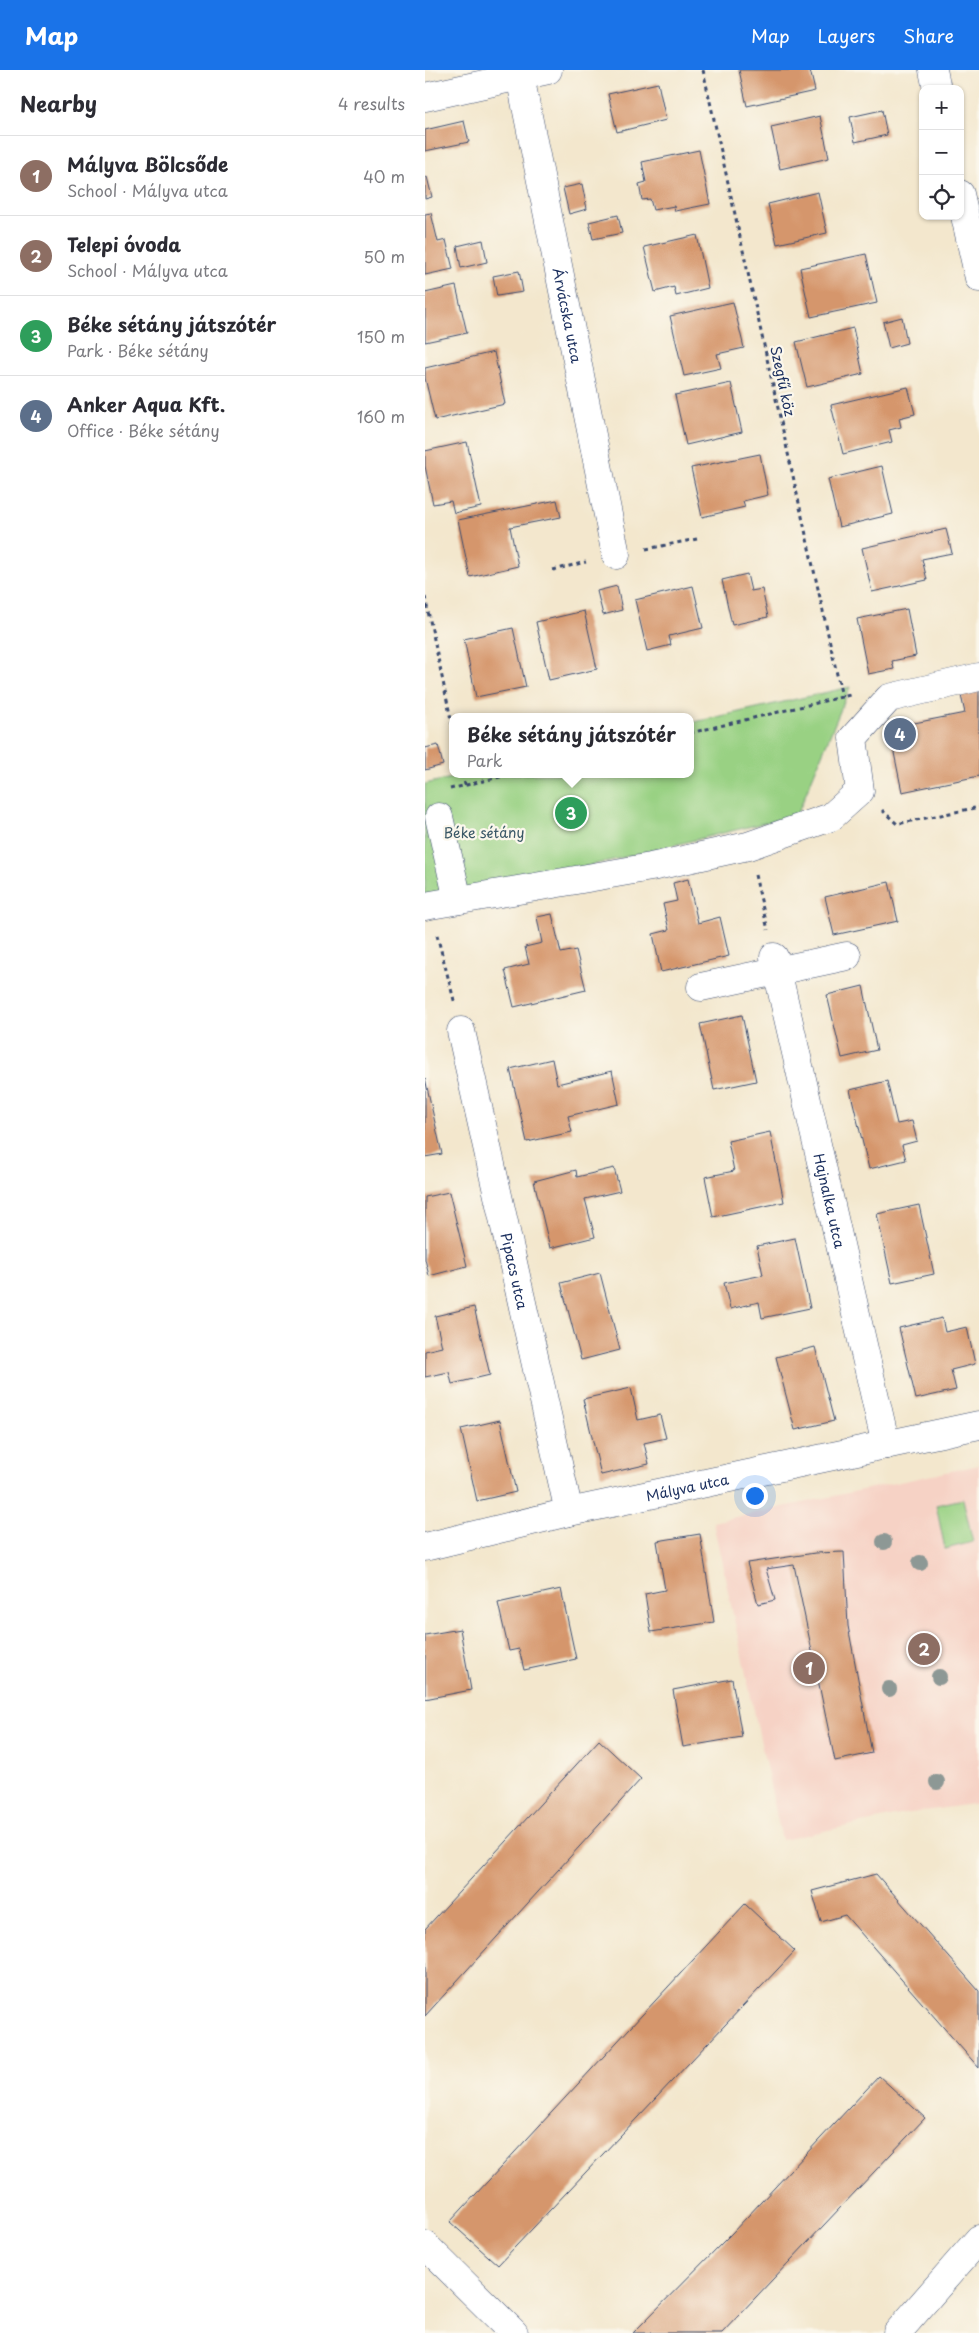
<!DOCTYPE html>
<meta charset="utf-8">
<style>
:root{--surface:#fff;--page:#f2f2f3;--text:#2b2b33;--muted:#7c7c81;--line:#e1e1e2;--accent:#1a73e8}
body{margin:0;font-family:"Playpen Sans",sans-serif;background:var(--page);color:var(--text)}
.controls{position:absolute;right:15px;top:15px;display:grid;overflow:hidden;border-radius:10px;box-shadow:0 1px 4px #0004}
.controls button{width:45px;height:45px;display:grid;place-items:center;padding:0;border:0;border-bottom:1px solid var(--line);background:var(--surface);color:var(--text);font:25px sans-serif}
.you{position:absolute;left:329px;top:1425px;width:18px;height:18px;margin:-12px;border:4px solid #fff;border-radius:50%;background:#1a73e8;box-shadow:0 0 0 8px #1a73e833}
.badge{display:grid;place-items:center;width:32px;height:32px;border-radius:50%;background:var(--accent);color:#fff;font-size:16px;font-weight:700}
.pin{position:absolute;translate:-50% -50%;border:2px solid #fff;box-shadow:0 1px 5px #0006}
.popup{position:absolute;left:24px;top:643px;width:245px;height:65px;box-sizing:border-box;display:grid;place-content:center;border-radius:10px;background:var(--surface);filter:drop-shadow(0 1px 4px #0005);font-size:16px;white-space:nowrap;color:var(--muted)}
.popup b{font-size:19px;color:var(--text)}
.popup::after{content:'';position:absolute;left:50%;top:100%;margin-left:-10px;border:10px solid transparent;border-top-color:var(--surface)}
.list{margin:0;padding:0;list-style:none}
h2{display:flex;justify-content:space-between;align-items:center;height:65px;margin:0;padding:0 20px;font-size:21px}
h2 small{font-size:16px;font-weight:400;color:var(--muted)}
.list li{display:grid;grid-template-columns:32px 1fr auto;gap:15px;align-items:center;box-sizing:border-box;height:80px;padding:0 20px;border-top:1px solid var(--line)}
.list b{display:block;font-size:19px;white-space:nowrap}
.list p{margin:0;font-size:16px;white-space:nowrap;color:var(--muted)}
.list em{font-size:16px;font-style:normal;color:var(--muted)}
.icon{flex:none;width:28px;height:28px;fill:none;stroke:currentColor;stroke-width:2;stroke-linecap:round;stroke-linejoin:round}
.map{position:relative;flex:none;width:554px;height:2263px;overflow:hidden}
header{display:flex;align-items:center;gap:30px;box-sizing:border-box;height:70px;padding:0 25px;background:var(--accent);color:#fff}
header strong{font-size:24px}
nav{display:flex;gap:28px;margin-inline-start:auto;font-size:18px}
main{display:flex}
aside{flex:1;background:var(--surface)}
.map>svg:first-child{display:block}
.built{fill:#f6d2c5}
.green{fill:#99d183;stroke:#5a8070}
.building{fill:#d5966c}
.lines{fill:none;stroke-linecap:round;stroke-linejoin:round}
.street-casing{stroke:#3b4b6f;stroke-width:29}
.secondary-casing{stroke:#3b4b6f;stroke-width:29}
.path{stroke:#3b4b6f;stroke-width:3;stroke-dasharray:4 4;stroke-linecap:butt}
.street{stroke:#fff;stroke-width:28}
.secondary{stroke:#fff;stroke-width:28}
.tree{fill:#8d9895}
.labels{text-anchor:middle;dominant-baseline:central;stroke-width:4.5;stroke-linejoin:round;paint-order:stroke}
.street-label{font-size:14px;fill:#1b2f5e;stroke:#fbf7ec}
.park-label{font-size:14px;fill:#3a5867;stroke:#fbf7ec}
</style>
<header>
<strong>Map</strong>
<nav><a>Map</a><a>Layers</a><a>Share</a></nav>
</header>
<main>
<aside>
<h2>Nearby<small>4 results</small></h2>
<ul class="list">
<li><span class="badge" style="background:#8d6e63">1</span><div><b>Mályva Bölcsőde</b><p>School · Mályva utca</p></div><em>40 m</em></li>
<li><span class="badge" style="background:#8d6e63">2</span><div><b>Telepi óvoda</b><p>School · Mályva utca</p></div><em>50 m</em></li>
<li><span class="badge" style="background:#2e9e5b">3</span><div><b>Béke sétány játszótér</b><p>Park · Béke sétány</p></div><em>150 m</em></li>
<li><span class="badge" style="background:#5c6f8a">4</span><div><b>Anker Aqua Kft.</b><p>Office · Béke sétány</p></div><em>160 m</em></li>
</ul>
</aside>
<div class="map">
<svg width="554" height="2263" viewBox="0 0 554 2263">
<rect width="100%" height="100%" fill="#fbf7ec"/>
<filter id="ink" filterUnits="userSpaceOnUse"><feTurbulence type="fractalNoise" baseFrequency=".02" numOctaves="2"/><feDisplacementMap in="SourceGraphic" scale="10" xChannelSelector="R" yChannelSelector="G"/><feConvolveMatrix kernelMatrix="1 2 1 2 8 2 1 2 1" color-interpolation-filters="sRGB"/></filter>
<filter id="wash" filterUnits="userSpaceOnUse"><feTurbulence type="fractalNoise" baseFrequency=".0096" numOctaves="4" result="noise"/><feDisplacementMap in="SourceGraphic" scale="20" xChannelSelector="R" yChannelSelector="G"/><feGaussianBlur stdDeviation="1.12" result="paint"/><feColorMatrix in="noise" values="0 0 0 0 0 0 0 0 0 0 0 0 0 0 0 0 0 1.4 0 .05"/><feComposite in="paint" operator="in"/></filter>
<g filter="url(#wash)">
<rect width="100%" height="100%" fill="#f3e7cd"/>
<path class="built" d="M554,1395V1733L479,1744L357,1770L288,1452Z"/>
<g class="green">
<path d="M425,617L372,745L0,836V714L44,704H265V653Z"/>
<path d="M538,1429L548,1472L520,1479L511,1435Z"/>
</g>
<g id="blocks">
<g class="building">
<path d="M314,0H385L390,21L322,36Z"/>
<path d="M233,13L241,50L192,62L183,24Z"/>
<path d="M457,40L462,65L430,72L425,47Z"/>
<path d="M395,46L404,88L355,99L346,57Z"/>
<path d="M39,51L44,72L0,81V60Z"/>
<path d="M274,80L285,134L250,141L249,136L228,140L225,129L217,130L214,114L221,112L217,92Z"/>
<path d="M2,107L7,127L0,129V108Z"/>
<path d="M157,114L162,139L144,144L138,118Z"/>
<path d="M393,122L402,163L352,174L343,134Z"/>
<path d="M6,143L13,172L21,170L28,199L0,205V144Z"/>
<path d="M193,145L197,163L168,169L164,152Z"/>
<path d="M272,165L283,218L251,226L249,217L230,222L219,177Z"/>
<path d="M58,170L62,192L36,198L32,176Z"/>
<path d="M441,184L452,233L386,247L375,198Z"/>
<path d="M94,201L98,222L72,226L68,206Z"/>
<path d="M31,216L42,263L0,272V223Z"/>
<path d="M308,232L319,278L292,284L296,298L259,306L245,246Z"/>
<path d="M477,247L482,273L464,278L458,252Z"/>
<path d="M428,258L438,304L382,317L371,272Z"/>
<path d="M69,282L80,334L10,350L0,308V298Z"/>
<path d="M306,313L317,362L261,375L250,325Z"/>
<path d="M483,317L490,344L474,348L476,357L464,360L467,372L418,384L406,335Z"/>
<path d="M42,372L56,437L29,443L26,431L8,434L0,396V381Z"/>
<path d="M335,384L343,425L318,431L320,437L277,447L266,398Z"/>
<path d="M457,396L468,444L414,457L403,409Z"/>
<path d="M132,430L136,447L85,457L93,496L45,507L33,450Z"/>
<path d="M521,459L527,483L497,489L502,510L447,522L437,478Z"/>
<path d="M322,504L326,521L337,519L343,547L307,555L297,510Z"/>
<path d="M192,516L197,540L178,545L172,521Z"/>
<path d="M268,516L278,558L244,566L246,575L222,581L210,530Z"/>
<path d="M482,539L491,586L467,591L469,599L443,604L432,549Z"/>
<path d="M159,541L172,599L124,610L111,552Z"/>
<path d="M88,558L101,617L51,627L39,569Z"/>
<path d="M554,617V706L477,722L464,658L540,643L535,621Z"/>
<path d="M13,675L18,695L0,700V678Z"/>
<path d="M263,809L273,853L295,847L304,886L236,902L228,864L244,860L238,834L252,831L248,813Z"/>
<path d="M464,812L473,851L409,865L400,827Z"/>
<path d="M127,844L136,883L151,880L161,920L89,937L80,900L104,894L100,877L117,873L112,847Z"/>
<path d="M438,916L452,980L417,988L402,925Z"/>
<path d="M317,945L331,1011L289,1020L275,954Z"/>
<path d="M127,989L132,1014L187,1001L194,1034L143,1046L147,1062L102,1072L85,999Z"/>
<path d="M0,1008L17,1084L0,1087Z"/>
<path d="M462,1011L472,1054L487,1051L492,1071L477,1075L481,1090L444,1099L425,1020Z"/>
<path d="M345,1062L359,1132L288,1147L280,1107L309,1101L303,1071Z"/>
<path d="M189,1098L195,1121L160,1129L170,1167L125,1178L109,1111L151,1100L152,1107Z"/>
<path d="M24,1122L42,1196L4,1206L0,1189V1127Z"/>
<path d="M494,1135L509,1204L467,1213L452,1144Z"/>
<path d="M370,1168L385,1238L337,1248L334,1232L305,1239L299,1213L338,1205L332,1176Z"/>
<path d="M175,1203L195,1280L156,1290L136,1213Z"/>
<path d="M49,1237L65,1305L27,1314L24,1302L0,1307V1281L17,1277L10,1246Z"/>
<path d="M517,1248L520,1262L542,1257L550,1294L526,1300L531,1320L491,1329L474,1258Z"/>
<path d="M390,1277L409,1351L370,1360L351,1287Z"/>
<path d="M206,1318L213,1350L235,1345L241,1368L219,1373L224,1394L176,1405L158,1329Z"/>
<path d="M75,1350L91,1422L52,1431L36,1359Z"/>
<path d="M275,1464L289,1552L226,1562L220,1524L240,1520L232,1471Z"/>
<path d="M419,1482L423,1556L447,1683L410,1691L369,1495L341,1499L350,1530L333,1534L322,1493L390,1483Z"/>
<path d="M136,1519L151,1589L99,1600L94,1579L84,1581L73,1533Z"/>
<path d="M35,1559L46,1620L0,1629V1565Z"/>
<path d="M307,1609L317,1667L258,1677L248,1620Z"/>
<path d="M174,1670L216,1709L0,1946V1859Z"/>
<path d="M451,1804L554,1921V1998L420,1845L396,1852L387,1821Z"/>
<path d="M320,1834L370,1881L73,2195L25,2152Z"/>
<path d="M454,2006L500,2048L297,2263H208L307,2163Z"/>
</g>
</g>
</g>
<g filter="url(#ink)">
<use href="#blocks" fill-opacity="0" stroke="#3b4b6f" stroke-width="1"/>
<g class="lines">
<defs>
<g id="street">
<path d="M508,0L512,19"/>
<path id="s1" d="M95,6L191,485"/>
<path d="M0,27L123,0"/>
<path d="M535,124L554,208"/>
<path d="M14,747L33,830"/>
<path d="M0,836L226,797L323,776L406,747L435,721L428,668L464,628L554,607"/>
<path id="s2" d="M349,887L461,1375"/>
<path d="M276,917L422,886"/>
<path id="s3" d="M36,961L144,1442"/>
<path id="s4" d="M0,1477L144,1442L554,1355"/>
<path d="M0,2175L89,2263"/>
</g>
<path id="secondary" d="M472,2263L554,2169"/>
</defs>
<use href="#street" class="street-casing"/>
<use href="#secondary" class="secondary-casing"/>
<g class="path">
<path d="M278,0L417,627"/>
<path d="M221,479L272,469"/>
<path d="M128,500L161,492"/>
<path d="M0,527L27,654"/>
<path d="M265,663L425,625"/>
<path d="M38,704L40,715"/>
<path d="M25,719L87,704"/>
<path d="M457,740L472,754L554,737"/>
<path d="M330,805L343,860"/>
<path d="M12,865L30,934"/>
</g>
<use href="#street" class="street"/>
<use href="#secondary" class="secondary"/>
</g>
<g class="tree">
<circle cx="459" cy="1472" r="8"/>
<circle cx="495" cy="1493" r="8"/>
<circle cx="514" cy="1607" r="8"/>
<circle cx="464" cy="1619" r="8"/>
<circle cx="512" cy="1712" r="8"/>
</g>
</g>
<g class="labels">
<g class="street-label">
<text stroke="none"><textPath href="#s1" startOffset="244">Árvácska utca</textPath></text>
<text transform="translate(358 311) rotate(78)">Szegfű köz</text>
<text stroke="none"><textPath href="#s2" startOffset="250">Hajnalka utca</textPath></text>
<text stroke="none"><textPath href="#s3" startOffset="246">Pipacs utca</textPath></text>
<text stroke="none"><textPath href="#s4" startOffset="269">Mályva utca</textPath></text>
</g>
<g class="park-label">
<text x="59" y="762">Béke sétány</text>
</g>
</g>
</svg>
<div class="controls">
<button>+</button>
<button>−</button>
<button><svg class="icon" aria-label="locate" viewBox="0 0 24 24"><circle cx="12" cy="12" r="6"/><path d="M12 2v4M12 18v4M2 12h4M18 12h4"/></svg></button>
</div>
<div class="you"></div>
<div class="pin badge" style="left:384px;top:1598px;background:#8d6e63">1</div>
<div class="pin badge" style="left:499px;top:1579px;background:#8d6e63">2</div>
<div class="pin badge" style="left:146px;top:743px;background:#2e9e5b">3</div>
<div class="popup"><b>Béke sétány játszótér</b>Park</div>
<div class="pin badge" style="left:475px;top:664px;background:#5c6f8a">4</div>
</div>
</main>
